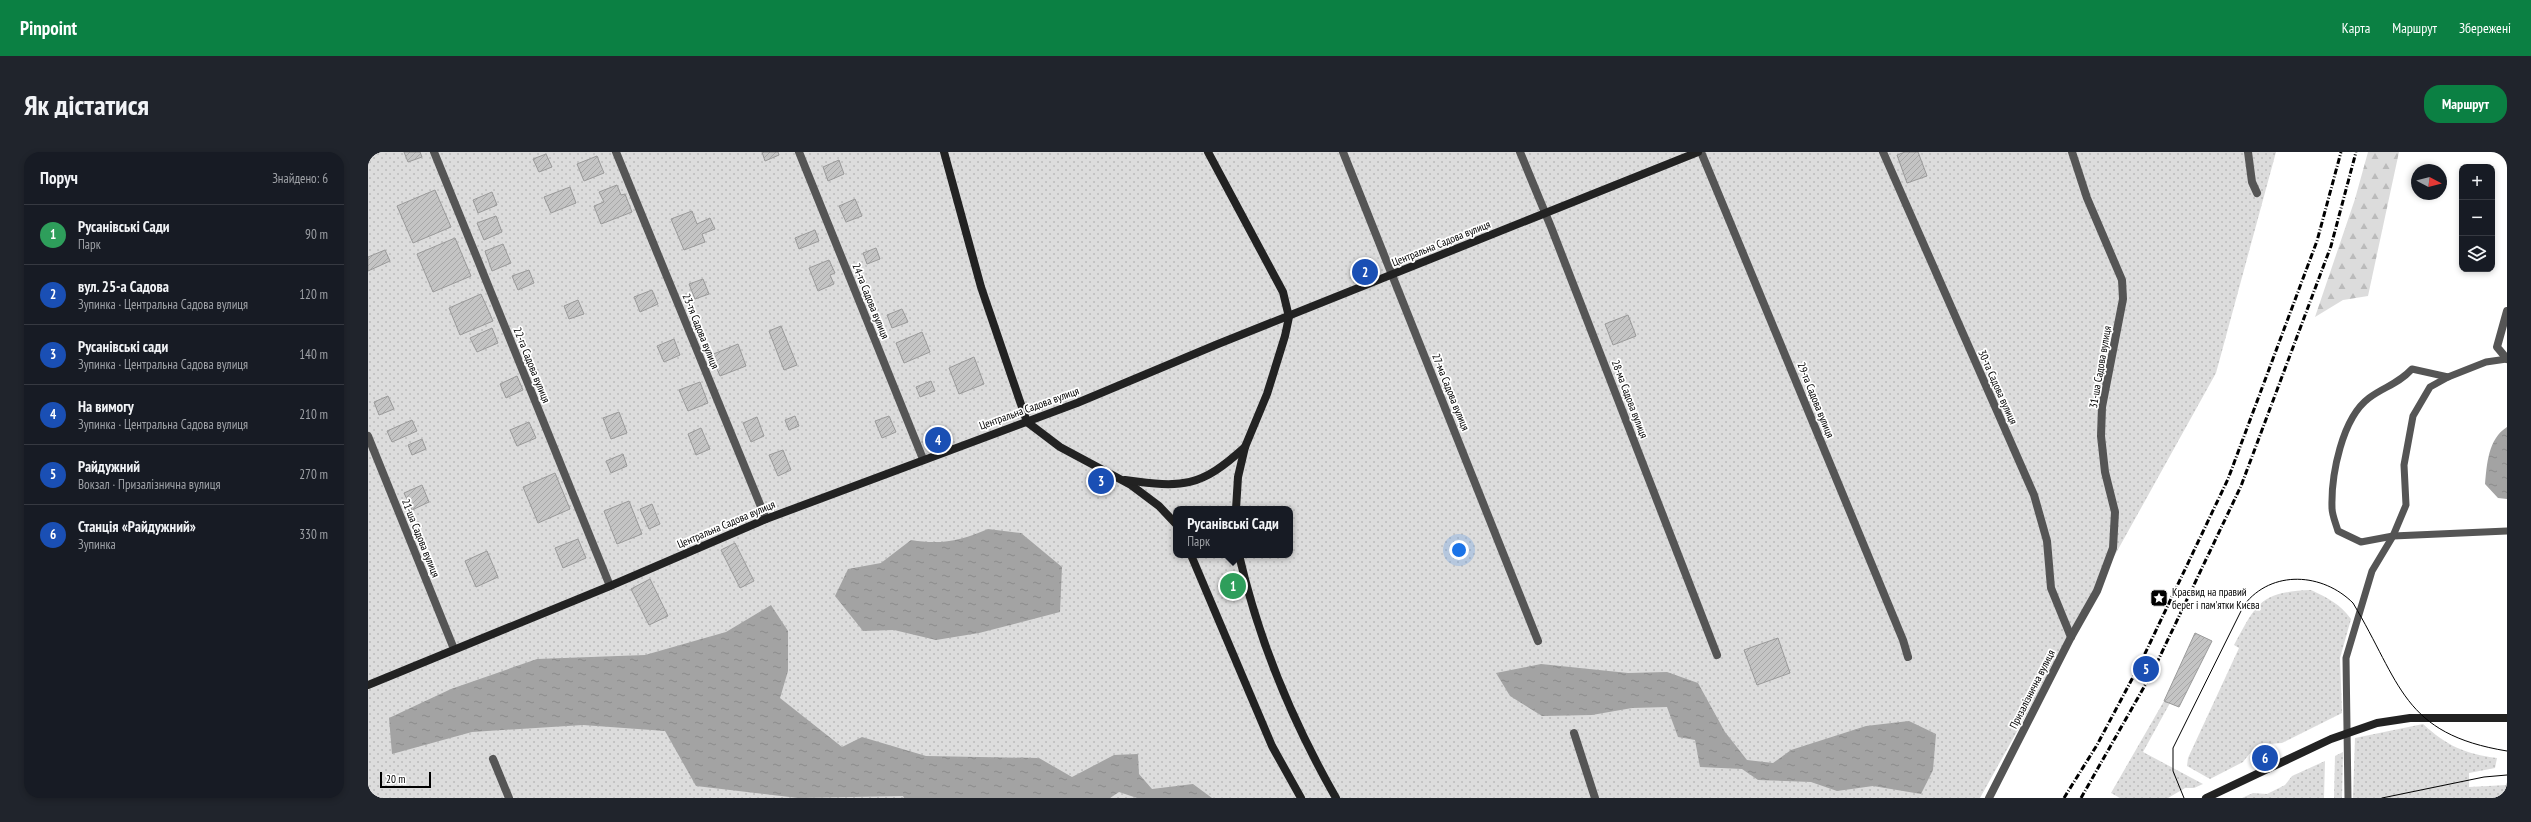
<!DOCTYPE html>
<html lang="uk">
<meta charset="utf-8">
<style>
:root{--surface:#171b24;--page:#20242c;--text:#f1f3f6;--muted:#9ea1a6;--line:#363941;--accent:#0b8043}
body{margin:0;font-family:"PT Sans Narrow",sans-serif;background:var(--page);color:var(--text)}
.controls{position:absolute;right:12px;top:12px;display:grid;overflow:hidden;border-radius:8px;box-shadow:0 2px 6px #0003}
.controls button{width:36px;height:36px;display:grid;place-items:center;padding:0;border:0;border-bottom:1px solid var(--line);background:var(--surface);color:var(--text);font:20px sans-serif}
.compass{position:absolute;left:2043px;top:12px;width:36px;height:36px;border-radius:50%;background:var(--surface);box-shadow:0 2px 6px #0003;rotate:97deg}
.scale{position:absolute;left:12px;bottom:10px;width:51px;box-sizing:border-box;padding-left:4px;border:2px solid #000;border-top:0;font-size:11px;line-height:14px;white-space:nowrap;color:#000;-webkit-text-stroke:3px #fff;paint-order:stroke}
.you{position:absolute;left:1091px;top:398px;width:14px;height:14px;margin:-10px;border:3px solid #fff;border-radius:50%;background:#1a73e8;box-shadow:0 0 0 6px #1a73e833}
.badge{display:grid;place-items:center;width:26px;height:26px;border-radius:50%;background:var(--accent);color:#fff;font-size:13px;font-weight:700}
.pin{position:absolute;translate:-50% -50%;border:2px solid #fff;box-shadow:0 1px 4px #0006}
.popup{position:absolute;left:805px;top:354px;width:120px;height:52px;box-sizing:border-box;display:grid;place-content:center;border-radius:8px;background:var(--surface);filter:drop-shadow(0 1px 3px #0005);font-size:13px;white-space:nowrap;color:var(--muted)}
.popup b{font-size:15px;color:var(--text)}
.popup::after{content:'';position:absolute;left:50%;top:100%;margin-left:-8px;border:8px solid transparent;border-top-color:var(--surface)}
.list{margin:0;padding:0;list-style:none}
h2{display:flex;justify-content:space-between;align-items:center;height:52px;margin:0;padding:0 16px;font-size:17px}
h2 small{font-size:13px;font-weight:400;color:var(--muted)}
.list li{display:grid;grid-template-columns:26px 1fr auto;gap:12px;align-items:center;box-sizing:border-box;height:60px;padding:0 16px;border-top:1px solid var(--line)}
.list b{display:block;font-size:15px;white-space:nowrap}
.list p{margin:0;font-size:13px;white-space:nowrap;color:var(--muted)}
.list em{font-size:13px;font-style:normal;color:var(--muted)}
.icon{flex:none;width:22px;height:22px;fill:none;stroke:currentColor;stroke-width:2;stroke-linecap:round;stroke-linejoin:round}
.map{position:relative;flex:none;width:2139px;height:646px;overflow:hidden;border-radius:16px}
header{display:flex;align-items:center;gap:24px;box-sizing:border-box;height:56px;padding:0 20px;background:var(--accent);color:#fff}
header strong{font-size:19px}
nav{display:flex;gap:22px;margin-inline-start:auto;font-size:14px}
.intro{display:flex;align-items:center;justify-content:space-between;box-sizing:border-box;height:96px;padding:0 24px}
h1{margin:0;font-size:28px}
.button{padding:10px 18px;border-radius:16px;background:var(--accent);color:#fff;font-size:14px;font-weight:700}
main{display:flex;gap:24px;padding:0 24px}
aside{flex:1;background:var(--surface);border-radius:16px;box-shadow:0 2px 6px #0003}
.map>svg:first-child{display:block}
.grass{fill:url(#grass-dots);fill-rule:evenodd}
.forest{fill:url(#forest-firs)}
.water{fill:url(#water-ripples)}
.building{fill:url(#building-hatch);stroke:#999}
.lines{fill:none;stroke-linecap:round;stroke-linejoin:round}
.lane{stroke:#555;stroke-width:7}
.street{stroke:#555;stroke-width:8}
.secondary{stroke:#222;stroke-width:8}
.tram{stroke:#000;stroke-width:1}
.rail{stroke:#000;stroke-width:3;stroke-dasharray:6 2 1 2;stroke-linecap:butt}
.labels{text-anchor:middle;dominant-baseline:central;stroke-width:3.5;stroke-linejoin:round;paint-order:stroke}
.street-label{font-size:11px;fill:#000;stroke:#fff}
.poi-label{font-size:11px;fill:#000;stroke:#fff;text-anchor:start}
</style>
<header>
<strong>Pinpoint</strong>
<nav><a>Карта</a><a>Маршрут</a><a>Збережені</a></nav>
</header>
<div class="intro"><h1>Як дістатися</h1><a class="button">Маршрут</a></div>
<main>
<aside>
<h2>Поруч<small>Знайдено: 6</small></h2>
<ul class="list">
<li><span class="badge" style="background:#2e9e5b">1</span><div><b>Русанівські Сади</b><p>Парк</p></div><em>90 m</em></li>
<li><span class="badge" style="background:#1a4fb4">2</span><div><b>вул. 25-а Садова</b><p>Зупинка · Центральна Садова вулиця</p></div><em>120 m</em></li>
<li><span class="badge" style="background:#1a4fb4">3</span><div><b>Русанівські сади</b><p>Зупинка · Центральна Садова вулиця</p></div><em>140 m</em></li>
<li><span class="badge" style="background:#1a4fb4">4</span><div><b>На вимогу</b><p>Зупинка · Центральна Садова вулиця</p></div><em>210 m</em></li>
<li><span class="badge" style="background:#1a4fb4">5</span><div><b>Райдужний</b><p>Вокзал · Призалізнична вулиця</p></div><em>270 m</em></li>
<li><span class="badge" style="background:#1a4fb4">6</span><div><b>Станція «Райдужний»</b><p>Зупинка</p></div><em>330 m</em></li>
</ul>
</aside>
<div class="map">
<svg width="2139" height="646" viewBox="0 0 2139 646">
<defs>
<pattern id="grass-dots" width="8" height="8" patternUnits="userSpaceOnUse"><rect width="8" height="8" fill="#dcdcdc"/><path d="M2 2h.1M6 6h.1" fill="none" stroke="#bbb" stroke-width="1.8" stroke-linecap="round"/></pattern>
<pattern id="forest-firs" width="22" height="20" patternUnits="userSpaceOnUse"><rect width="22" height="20" fill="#dcdcdc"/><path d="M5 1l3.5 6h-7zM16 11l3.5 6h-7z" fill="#bbb"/></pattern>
<pattern id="water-ripples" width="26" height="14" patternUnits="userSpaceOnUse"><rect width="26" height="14" fill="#a3a3a3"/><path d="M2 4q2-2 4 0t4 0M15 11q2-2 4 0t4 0" fill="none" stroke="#8b8b8b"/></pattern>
<pattern id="building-hatch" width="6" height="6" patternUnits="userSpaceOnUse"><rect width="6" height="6" fill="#c4c4c4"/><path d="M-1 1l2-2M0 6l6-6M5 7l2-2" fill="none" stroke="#a7a7a7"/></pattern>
</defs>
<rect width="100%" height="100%" fill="#fff"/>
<g class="grass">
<path d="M0,0H1908L1848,221L1612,646H0ZM808,357H922V403H808Z"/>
<path d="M1943,438C1960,446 1972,452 1983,467L1972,506L1974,561L1914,591L1901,592L1882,601L1875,610L1842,627L1819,614L1820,606L1871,496L1866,493C1889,451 1892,440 1943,438Z"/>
<path d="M1796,549L1802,551L1775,600L1835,632L1826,636H1817L1800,646H1752L1743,641Z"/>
<path d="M2055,572C2079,594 2097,602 2129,606L2127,616L2101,621V635L2139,633V646H1985L1987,586Z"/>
<path d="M1975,600L1974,646H1966L1967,604Z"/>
<path d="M1957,609L1956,646H1874L1885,641L1899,642L1917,633L1924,624Z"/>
</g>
<path class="forest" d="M2000,0H2031L2000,144L1975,148L1947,165L1987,47Z"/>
<g class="water">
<path d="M2139,275V347L2130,346L2117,332C2119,312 2120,287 2139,275Z"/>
<path d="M620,377L653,381L694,415L692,460L611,481L568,488L526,478L495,479L467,444L480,417L513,411L543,388C573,393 592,389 620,377Z"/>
<path d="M403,453L420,479V519L412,546L474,595L494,585L558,604L671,606L704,625L746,603L770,602L771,622L784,637L825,632L844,646H769L751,640L742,646H536L535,644L430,646L328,634L297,579L215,573L104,580L24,602L21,566L83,537L169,507L277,503L358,480Z"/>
<path d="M1173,512L1260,521L1299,520L1330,531L1357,580L1379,608L1405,611L1423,598L1498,574L1541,569L1568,582L1565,618L1553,642L1505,634L1469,639L1443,630L1390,628L1374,617L1332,615L1327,588L1310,585L1299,555L1264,556L1224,563L1174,564L1142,544L1128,521Z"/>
</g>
<g class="building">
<path d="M36,0H52L54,5L40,10Z"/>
<path d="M394,0H410L411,3L397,9Z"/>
<path d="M1537,0H1550L1559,24L1539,31L1529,3Z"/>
<path d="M178,2L184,15L171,20L165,7Z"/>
<path d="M229,4L236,21L216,29L209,12Z"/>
<path d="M471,8L476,22L460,29L455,15Z"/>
<path d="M249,33L253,43L257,42L264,60L233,72L226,54L236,50L231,40Z"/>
<path d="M202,35L208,51L183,61L176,45Z"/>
<path d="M67,38L83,75L45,91L29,54Z"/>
<path d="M124,40L129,53L110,61L105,48Z"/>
<path d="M487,47L494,64L478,70L471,54Z"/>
<path d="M324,59L329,72L342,66L347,77L334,82L337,90L316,98L303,67Z"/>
<path d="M128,64L134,80L116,88L109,71Z"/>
<path d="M447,78L451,89L431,97L427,86Z"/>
<path d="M87,86L103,124L65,140L49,102Z"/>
<path d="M135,92L143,111L124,119L117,99Z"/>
<path d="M508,96L512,107L499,112L495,101Z"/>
<path d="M17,98L22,109L0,119V105Z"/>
<path d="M461,108L467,121L462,123L466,132L450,139L441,116Z"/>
<path d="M161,118L166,131L150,138L144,124Z"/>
<path d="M335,127L341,142L327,147L321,132Z"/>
<path d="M284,138L290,152L272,160L266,145Z"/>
<path d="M113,142L125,169L92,183L81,156Z"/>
<path d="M210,148L216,162L201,167L196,154Z"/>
<path d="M534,157L540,170L524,176L519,163Z"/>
<path d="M1260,163L1268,184L1245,193L1237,172Z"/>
<path d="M413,174L429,213L416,218L401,179Z"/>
<path d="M124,176L130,191L109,200L102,186Z"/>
<path d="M554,180L562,200L536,211L528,191Z"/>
<path d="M306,187L312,203L296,210L289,194Z"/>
<path d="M370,192L378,214L352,224L343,203Z"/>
<path d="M606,205L616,232L591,242L581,216Z"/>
<path d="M149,224L155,238L138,246L132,232Z"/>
<path d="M563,229L567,239L552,245L548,235Z"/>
<path d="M332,230L340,251L320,259L311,238Z"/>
<path d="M20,244L26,257L11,263L6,250Z"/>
<path d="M251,260L259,281L243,287L235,266Z"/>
<path d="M427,264L431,274L421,278L417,268Z"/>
<path d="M521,264L528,280L514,286L507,269Z"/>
<path d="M389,265L396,284L383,290L375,271Z"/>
<path d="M44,268L49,279L24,290L19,279Z"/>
<path d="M161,270L168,286L149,294L142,278Z"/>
<path d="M333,276L342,297L328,303L320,282Z"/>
<path d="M54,287L58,297L44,303L40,293Z"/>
<path d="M415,298L423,318L410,324L401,303Z"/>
<path d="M255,302L259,314L243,321L238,309Z"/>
<path d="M187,321L202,357L170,371L155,335Z"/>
<path d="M54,333L61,350L44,358L36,341Z"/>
<path d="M261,349L274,382L249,392L236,359Z"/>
<path d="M284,352L292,372L281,377L272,357Z"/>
<path d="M210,387L218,406L195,416L187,396Z"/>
<path d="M367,391L386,429L372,436L353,398Z"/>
<path d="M119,399L130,425L108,435L97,409Z"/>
<path d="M282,427L300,464L281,473L263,437Z"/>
<path d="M1827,481L1844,489L1811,555L1796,549Z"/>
<path d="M1410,486L1422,521L1389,533L1376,498Z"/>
</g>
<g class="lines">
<g class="lane">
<path d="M2080,225L2044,217C2029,233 2017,234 2001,246C1974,266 1963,323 1964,356C1964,363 1968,372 1970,379L1993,390L2025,384L2139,379"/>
<path d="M1980,646L1978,506L2004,419L2025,384L2038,353L2036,313L2045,264L2062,235L2080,225L2118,210L2139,207"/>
</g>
<g class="street">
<path d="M66,0L242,434"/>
<path d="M248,0L398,367"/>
<path d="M431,0L555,307"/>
<path d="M975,0L1170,489"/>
<path d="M1152,0L1183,75L1349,503"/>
<path d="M1333,0L1535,488L1540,505"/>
<path d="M1515,0L1666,343L1679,389L1683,436L1703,485"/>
<path d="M1880,0L1884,30L1889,41"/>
<path d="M2139,159L2129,195L2139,207"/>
<path d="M0,284L86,497"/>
<path d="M1206,581L1227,646"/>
<path d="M125,607L141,646"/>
<path d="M1621,646L1703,485L1729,439L1745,396L1747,360L1737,320L1733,284L1734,255L1755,147L1754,128L1719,46L1704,0"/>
</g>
<g class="secondary">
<path d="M576,0L613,135L659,270L692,295L763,333L791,354L808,372"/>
<path d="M840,0L915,140L921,165L917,184L899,242L877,295L870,325L868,357"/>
<path d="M757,328C815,336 832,336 877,295"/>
<path d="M823,403L904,594L933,646"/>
<path d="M871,403C891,490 924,569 968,646"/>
<path d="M0,533L242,434L398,367L709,251L850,192L1330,0"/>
<path d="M1838,646L1963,587L2009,571L2042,566H2139"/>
</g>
<g class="tram">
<path d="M1816,646L1805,619V596L1876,453C1904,417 1955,421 1985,451C2033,531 2034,582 2139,599"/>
<path d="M2014,646L2116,625L2139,623"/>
</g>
<g class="rail">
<path d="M1696,646L1729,593L1772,512L1860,327L1949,89L1973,0"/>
<path d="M1713,646L1784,521L1873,334L1963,94L1988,0"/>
</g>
</g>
<defs>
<symbol id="sight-square" viewBox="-11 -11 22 22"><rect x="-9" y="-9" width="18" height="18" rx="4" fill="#000" stroke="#fff"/><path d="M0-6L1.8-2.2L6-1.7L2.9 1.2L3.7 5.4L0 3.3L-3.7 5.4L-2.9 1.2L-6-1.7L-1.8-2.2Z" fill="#fff"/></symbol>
</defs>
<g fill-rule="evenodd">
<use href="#sight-square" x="1781" y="436" width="20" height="20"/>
</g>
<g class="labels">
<g class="street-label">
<text transform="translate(1073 91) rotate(-22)">Центральна Садова вулиця</text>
<text transform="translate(503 149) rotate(68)">24-та Садова вулиця</text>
<text transform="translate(333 179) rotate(68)">23-тя Садова вулиця</text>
<text transform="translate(164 213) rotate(68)">22-га Садова вулиця</text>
<text transform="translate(1732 215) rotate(-80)">31-ша Садова вулиця</text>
<text transform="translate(1630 235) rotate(66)">30-та Садова вулиця</text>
<text transform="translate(1083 240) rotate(68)">27-ма Садова вулиця</text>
<text transform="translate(1262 247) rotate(69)">28-ма Садова вулиця</text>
<text transform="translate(1448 248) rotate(68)">29-та Садова вулиця</text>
<text transform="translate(661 256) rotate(-20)">Центральна Садова вулиця</text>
<text transform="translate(358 372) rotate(-23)">Центральна Садова вулиця</text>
<text transform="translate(53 386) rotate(68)">21-ша Садова вулиця</text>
<text transform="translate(1664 537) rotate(-63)">Призалізнична вулиця</text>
</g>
<g class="poi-label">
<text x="1804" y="440">Краєвид на правий<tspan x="1804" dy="13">берег і пам'ятки Києва</tspan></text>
</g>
</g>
</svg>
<div class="controls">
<button>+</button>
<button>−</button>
<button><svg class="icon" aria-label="layers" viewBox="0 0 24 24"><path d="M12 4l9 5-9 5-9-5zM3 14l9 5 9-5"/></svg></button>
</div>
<svg class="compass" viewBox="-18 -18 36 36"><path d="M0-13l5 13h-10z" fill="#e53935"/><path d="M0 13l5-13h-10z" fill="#9ea1a6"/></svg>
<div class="scale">20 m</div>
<div class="you"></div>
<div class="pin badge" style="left:865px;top:434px;background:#2e9e5b">1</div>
<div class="popup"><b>Русанівські Сади</b>Парк</div>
<div class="pin badge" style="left:997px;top:120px;background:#1a4fb4">2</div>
<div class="pin badge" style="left:733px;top:329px;background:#1a4fb4">3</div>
<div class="pin badge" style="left:570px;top:288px;background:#1a4fb4">4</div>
<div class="pin badge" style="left:1778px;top:517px;background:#1a4fb4">5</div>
<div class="pin badge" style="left:1897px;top:606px;background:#1a4fb4">6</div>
</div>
</main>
